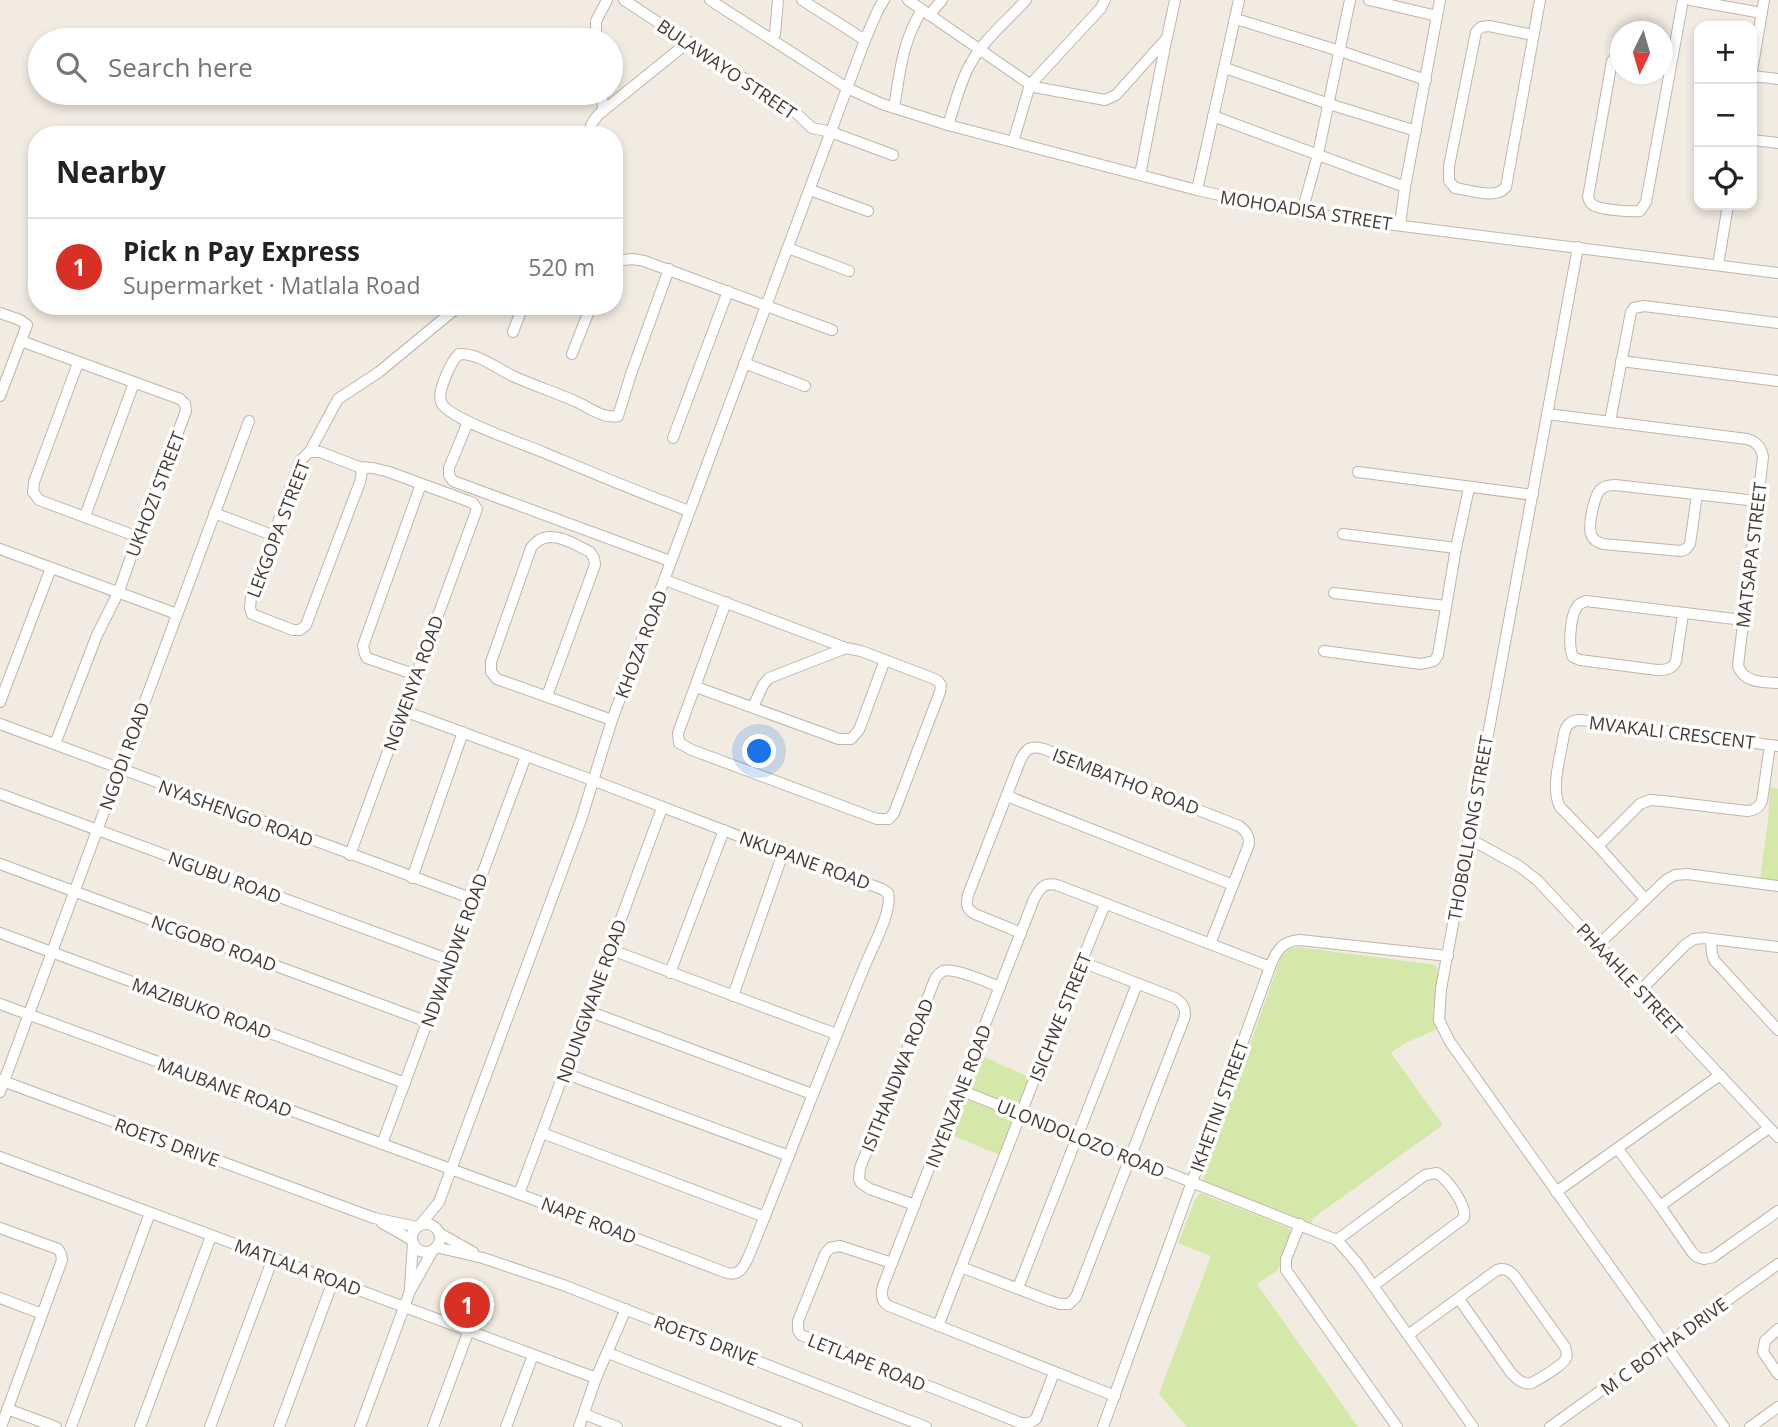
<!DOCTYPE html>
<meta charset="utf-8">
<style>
:root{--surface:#fff;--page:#f2f2f2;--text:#222;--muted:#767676;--line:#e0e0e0;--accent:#d93025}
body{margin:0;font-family:"Open Sans",sans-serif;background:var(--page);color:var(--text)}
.controls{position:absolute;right:21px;top:21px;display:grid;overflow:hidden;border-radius:14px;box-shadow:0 4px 10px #0003}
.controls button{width:63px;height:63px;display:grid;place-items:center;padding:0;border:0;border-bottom:2px solid var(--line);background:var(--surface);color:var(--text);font:35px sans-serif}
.compass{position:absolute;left:1610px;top:21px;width:63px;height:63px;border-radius:50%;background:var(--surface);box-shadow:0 4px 10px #0003;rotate:185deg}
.you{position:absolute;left:760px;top:752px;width:24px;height:24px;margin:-18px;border:5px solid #fff;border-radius:50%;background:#1a73e8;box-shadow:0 0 0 10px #1a73e833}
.badge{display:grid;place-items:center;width:46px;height:46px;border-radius:50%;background:var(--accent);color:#fff;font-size:23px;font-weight:700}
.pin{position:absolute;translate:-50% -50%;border:4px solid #fff;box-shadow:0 2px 7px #0006}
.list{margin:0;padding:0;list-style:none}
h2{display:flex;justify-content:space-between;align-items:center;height:91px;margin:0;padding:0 28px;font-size:30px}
h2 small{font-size:23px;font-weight:400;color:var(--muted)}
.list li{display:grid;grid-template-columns:46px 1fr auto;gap:21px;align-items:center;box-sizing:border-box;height:98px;padding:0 28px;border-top:2px solid var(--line)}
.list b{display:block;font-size:26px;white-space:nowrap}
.list p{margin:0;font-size:23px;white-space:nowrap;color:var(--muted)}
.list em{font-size:23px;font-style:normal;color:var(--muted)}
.icon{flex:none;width:38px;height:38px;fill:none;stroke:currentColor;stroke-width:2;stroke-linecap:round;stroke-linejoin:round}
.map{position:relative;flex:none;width:1778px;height:1427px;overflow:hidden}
.search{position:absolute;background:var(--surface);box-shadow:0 4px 10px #0003;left:28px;top:28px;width:595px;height:77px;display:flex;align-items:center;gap:18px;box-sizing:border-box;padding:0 24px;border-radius:38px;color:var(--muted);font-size:26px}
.panel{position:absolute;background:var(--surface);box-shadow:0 4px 10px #0003;left:28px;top:126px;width:595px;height:189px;border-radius:28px}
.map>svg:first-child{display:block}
.green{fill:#d4e8a9}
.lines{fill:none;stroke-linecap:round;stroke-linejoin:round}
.minor-casing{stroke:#c0b5a8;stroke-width:12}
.minor{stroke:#fff;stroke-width:10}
.labels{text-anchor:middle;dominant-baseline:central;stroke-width:7;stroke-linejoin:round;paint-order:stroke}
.street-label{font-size:18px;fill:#443b33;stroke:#fff}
</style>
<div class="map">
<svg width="1778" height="1427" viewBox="0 0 1778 1427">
<rect width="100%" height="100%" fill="#f2ebe2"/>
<g class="green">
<path d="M1770,787L1778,789V881L1760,879L1768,821Z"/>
<path d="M1297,947L1429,964L1435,965L1439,972L1433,1013L1436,1030L1405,1043L1391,1053L1443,1125L1316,1216L1313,1219L1311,1227L1204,1183L1203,1178L1281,957L1288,950Z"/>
<path d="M980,1055L1033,1079L1019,1111L967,1089L968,1084Z"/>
<path d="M963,1100L971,1101L1010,1116L1013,1120L1002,1156L947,1133Z"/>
<path d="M1200,1193L1289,1228L1291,1233L1278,1270L1257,1284L1358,1427H1187L1159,1394L1211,1256L1178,1243L1195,1200Z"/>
</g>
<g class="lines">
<defs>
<g id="minor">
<path d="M624,0L794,111L812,128L831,132L893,155"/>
<path d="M710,0L847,88L882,104L948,125L1197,190L1264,205L1347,219L1778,273"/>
<path d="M802,0L865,40"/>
<path d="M908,0L1034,87L1105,100L1116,95L1167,38L1175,0"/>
<path d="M1369,0L1437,16"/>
<path d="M1690,0L1762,13"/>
<path d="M929,15L942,0"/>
<path d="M1236,19L1340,51L1426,80"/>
<path d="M775,34L778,0"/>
<path d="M1533,35L1489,26L1481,27L1476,32L1449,166V181L1455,188C1470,190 1496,200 1506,187L1540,0"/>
<path d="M596,40V21L607,0"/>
<path d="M1620,53L1612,61L1588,197C1590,202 1590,204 1595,206C1604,210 1630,212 1640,211L1646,202L1683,0"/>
<path d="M1225,68L1329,104L1416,131"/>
<path d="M1752,71L1764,0"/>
<path d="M1752,76L1778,79"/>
<path d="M602,93L603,111"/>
<path d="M894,108C900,72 902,42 922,10"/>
<path d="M1213,116L1405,187"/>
<path d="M948,125C955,105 960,81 971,63C984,39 1008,20 1026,0"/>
<path d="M588,135L592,123L598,115L687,43"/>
<path d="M1752,140L1778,143"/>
<path d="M1013,142L1030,85L1101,8L1105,0"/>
<path d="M1140,175L1166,41"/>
<path d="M810,190L868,211"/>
<path d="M1197,190L1239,0"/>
<path d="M1302,212L1318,154L1350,0"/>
<path d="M1400,225L1405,187L1440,0"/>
<path d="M1578,247L1441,989L1439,1020L1450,1042L1724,1427"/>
<path d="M788,248L849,271"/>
<path d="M614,261L633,259L644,261L832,330"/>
<path d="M1718,265L1728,205"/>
<path d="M669,269L631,374L618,416C603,419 590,408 577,402C557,393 535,386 515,377C497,369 479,353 459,354C451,361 437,392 441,402C447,419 527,445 545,453C593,473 640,493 689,511"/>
<path d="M0,313L20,320L27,325L0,396"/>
<path d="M513,332L523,306"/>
<path d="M21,341L180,399L185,404L186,411L138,537L119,591L97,635L55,744"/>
<path d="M572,354L591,306"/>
<path d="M1621,361L1778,381"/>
<path d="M78,363L34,482L33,492L39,500L138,537"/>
<path d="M744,363L805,386"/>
<path d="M1547,414L1747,439C1757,442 1761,447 1763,457L1738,666C1744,683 1762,682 1778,683"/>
<path d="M1610,421L1631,312L1634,308L1644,306L1778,323"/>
<path d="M468,422L449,468V475L453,481L670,561"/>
<path d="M673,438L728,291"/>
<path d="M310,451L338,399L379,372L459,306"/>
<path d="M1358,472L1533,495"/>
<path d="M1697,495L1690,544L1686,549L1681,551L1603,544C1597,542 1593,540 1591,534C1588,525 1594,497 1600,490C1604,486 1609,485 1615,485L1757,501"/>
<path d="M214,513L272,535"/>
<path d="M85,516L134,383"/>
<path d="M1343,534L1456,548"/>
<path d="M0,549L177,614"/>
<path d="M665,580L846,648"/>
<path d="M1334,593L1446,606"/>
<path d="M726,602L678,733L679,743L692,750L877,819H889L894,813L940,692L941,685L938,681L932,678L861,651L846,648L769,678L763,685L753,707"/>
<path d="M1683,614L1676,661C1673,669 1666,670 1657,670L1580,660L1573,657C1568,648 1570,616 1577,607C1579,603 1581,603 1586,601L1743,620"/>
<path d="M1324,651L1421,664L1434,661L1438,655L1456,548L1469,488"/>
<path d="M416,675L367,658L365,654L363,646L421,484"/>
<path d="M696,687L839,739H851L859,730L885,660"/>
<path d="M547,696L595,565L594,558L590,552C571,542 546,526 531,548L491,662V672L497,679L612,720"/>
<path d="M0,702L51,568"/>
<path d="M0,724L473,899"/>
<path d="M0,794L450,960"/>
<path d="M1007,796L1233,885"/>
<path d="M1468,838L1519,866L1538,881L1778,1137"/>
<path d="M1598,846L1640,804L1650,800L1663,801L1747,811C1755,810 1759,808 1762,801L1770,745"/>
<path d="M350,855L477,509L473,503L468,501L389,472L373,468L359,467L320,452H309L300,461L251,597L250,608L252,614L293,630H300L306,625L360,482L362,472L359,467"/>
<path d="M0,864L428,1022"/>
<path d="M412,878L463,732"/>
<path d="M1645,899L1598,846L1560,807C1550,788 1561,755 1564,734C1566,725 1571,720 1581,720L1778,746"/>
<path d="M0,933L405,1083"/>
<path d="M1021,933L975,914C966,909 966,904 968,895L1020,761C1026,748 1031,745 1044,749L1239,826C1246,831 1249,835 1249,844L1210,944"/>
<path d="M1711,939L1712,954L1714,960L1778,1030"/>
<path d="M1598,945L1666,880L1675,875L1687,874L1778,886"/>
<path d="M609,949L836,1034"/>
<path d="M670,973L724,830"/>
<path d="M1641,990L1685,945L1694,939L1704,938L1778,947"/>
<path d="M733,996L783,853"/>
<path d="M0,1004L519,1194L727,1273C739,1276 743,1268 748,1258C788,1160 825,1061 866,963C873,946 893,910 888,893L882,889L783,853L592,780L404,711"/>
<path d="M588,1011L812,1094"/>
<path d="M564,1073L789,1156"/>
<path d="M0,1080L374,1218L417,1227"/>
<path d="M960,1090L1337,1240L1357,1263L1473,1427"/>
<path d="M0,1092L249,421"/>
<path d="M542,1133L765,1217"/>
<path d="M382,1144L526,756"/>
<path d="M1618,1149L1660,1206L1692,1252L1697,1257L1704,1259L1713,1257L1778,1211"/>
<path d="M0,1157L596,1378"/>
<path d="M1556,1192L1720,1075"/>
<path d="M519,1194L662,808"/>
<path d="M915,1205L870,1189L861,1183L859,1179L860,1168L935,979C938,975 939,973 943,971C954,967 989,983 1000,987"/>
<path d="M1660,1206L1769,1128"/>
<path d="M382,1223L412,1240"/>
<circle cx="426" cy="1238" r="14"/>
<path d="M1300,1224L1286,1259V1270L1397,1427"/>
<path d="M420,1225L439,1202L581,820L612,720L865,40L878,10L884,0"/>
<path d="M0,1228L58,1249L61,1254L62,1260L1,1427"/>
<path d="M439,1233L473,1252"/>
<path d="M1337,1240L1425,1175L1437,1173C1448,1180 1467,1205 1464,1218L1373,1286"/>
<path d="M436,1247L483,1258L563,1285L926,1427"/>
<path d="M892,1263L840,1246L830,1248L825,1254L798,1321V1330L801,1335L1018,1422C1025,1424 1030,1424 1036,1419L1054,1373"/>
<path d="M961,1267L1050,1301L1060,1304H1069L1076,1297L1184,1019C1187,1009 1183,1003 1175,998L1082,962"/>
<path d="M410,1288L413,1242"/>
<path d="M1018,1288L1137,984"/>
<path d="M0,1298L42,1314"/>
<path d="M938,1326L1054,1029L1105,904"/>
<path d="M1778,1329L1765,1341L1763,1352L1778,1374"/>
<path d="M1408,1335L1497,1270C1506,1267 1511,1272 1516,1278L1565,1347C1566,1351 1568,1354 1566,1358C1563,1366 1540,1378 1532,1383C1523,1385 1517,1379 1511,1373L1459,1299"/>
<path d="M608,1353L797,1427"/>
<path d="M1115,1396L889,1306C881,1302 881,1294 883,1286L1034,899C1040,888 1044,882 1057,885L1270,967"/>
<path d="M7,1409L56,1427"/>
<path d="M584,1414L617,1427"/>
<path d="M71,1427L150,1213"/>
<path d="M140,1427L211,1236"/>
<path d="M210,1427L273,1258"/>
<path d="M279,1427L333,1281"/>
<path d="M360,1427L410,1291L433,1250"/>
<path d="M433,1427L469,1330"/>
<path d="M506,1427L533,1355"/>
<path d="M579,1427L596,1378L626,1309"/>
<path d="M1103,1427L1270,967C1276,951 1282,941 1300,940L1448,956"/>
<path d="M1550,1427L1778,1264"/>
<path d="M1750,1427L1778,1407"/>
</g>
</defs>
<use href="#minor" class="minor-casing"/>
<use href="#minor" class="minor"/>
</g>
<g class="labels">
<g class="street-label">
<text transform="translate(727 69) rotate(34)">BULAWAYO STREET</text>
<text transform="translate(1306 210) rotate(9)">MOHOADISA STREET</text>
<text transform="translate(155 494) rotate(-69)">UKHOZI STREET</text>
<text transform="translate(278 529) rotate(-69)">LEKGOPA STREET</text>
<text transform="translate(1751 555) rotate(-83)">MATSAPA STREET</text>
<text transform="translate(641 644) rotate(-69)">KHOZA ROAD</text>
<text transform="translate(413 683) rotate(-70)">NGWENYA ROAD</text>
<text transform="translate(1672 732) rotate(7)">MVAKALI CRESCENT</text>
<text transform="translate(124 756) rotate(-70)">NGODI ROAD</text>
<text transform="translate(1126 781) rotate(21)">ISEMBATHO ROAD</text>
<text transform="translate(236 813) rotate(20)">NYASHENGO ROAD</text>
<text transform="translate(1470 828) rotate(-80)">THOBOLLONG STREET</text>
<text transform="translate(805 860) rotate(20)">NKUPANE ROAD</text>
<text transform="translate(225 877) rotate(20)">NGUBU ROAD</text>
<text transform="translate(214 943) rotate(20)">NCGOBO ROAD</text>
<text transform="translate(454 950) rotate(-70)">NDWANDWE ROAD</text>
<text transform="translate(1630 979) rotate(47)">PHAAHLE STREET</text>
<text transform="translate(591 1001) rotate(-70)">NDUNGWANE ROAD</text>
<text transform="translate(202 1008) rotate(20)">MAZIBUKO ROAD</text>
<text transform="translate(1060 1017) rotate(-68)">ISICHWE STREET</text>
<text transform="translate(897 1075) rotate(-68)">ISITHANDWA ROAD</text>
<text transform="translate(225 1087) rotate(20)">MAUBANE ROAD</text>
<text transform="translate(958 1096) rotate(-69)">INYENZANE ROAD</text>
<text transform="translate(1219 1106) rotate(-70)">IKHETINI STREET</text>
<text transform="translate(1081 1138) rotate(22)">ULONDOLOZO ROAD</text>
<text transform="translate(167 1142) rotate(20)">ROETS DRIVE</text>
<text transform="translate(589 1220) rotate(21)">NAPE ROAD</text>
<text transform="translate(298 1267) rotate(20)">MATLALA ROAD</text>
<text transform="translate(706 1340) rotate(21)">ROETS DRIVE</text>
<text transform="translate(1664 1346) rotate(-36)">M C BOTHA DRIVE</text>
<text transform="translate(867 1362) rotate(22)">LETLAPE ROAD</text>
</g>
</g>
</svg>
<div class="controls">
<button>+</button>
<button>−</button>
<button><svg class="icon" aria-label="locate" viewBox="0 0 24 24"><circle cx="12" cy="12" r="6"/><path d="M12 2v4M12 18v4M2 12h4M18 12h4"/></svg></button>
</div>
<svg class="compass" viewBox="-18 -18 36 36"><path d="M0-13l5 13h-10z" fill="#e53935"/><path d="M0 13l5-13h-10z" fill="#767676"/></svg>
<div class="you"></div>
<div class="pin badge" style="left:467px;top:1305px">1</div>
<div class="search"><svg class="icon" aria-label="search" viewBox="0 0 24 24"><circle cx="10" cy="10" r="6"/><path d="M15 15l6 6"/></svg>Search here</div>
<section class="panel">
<h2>Nearby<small></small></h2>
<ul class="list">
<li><span class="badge">1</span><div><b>Pick n Pay Express</b><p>Supermarket · Matlala Road</p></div><em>520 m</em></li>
</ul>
</section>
</div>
